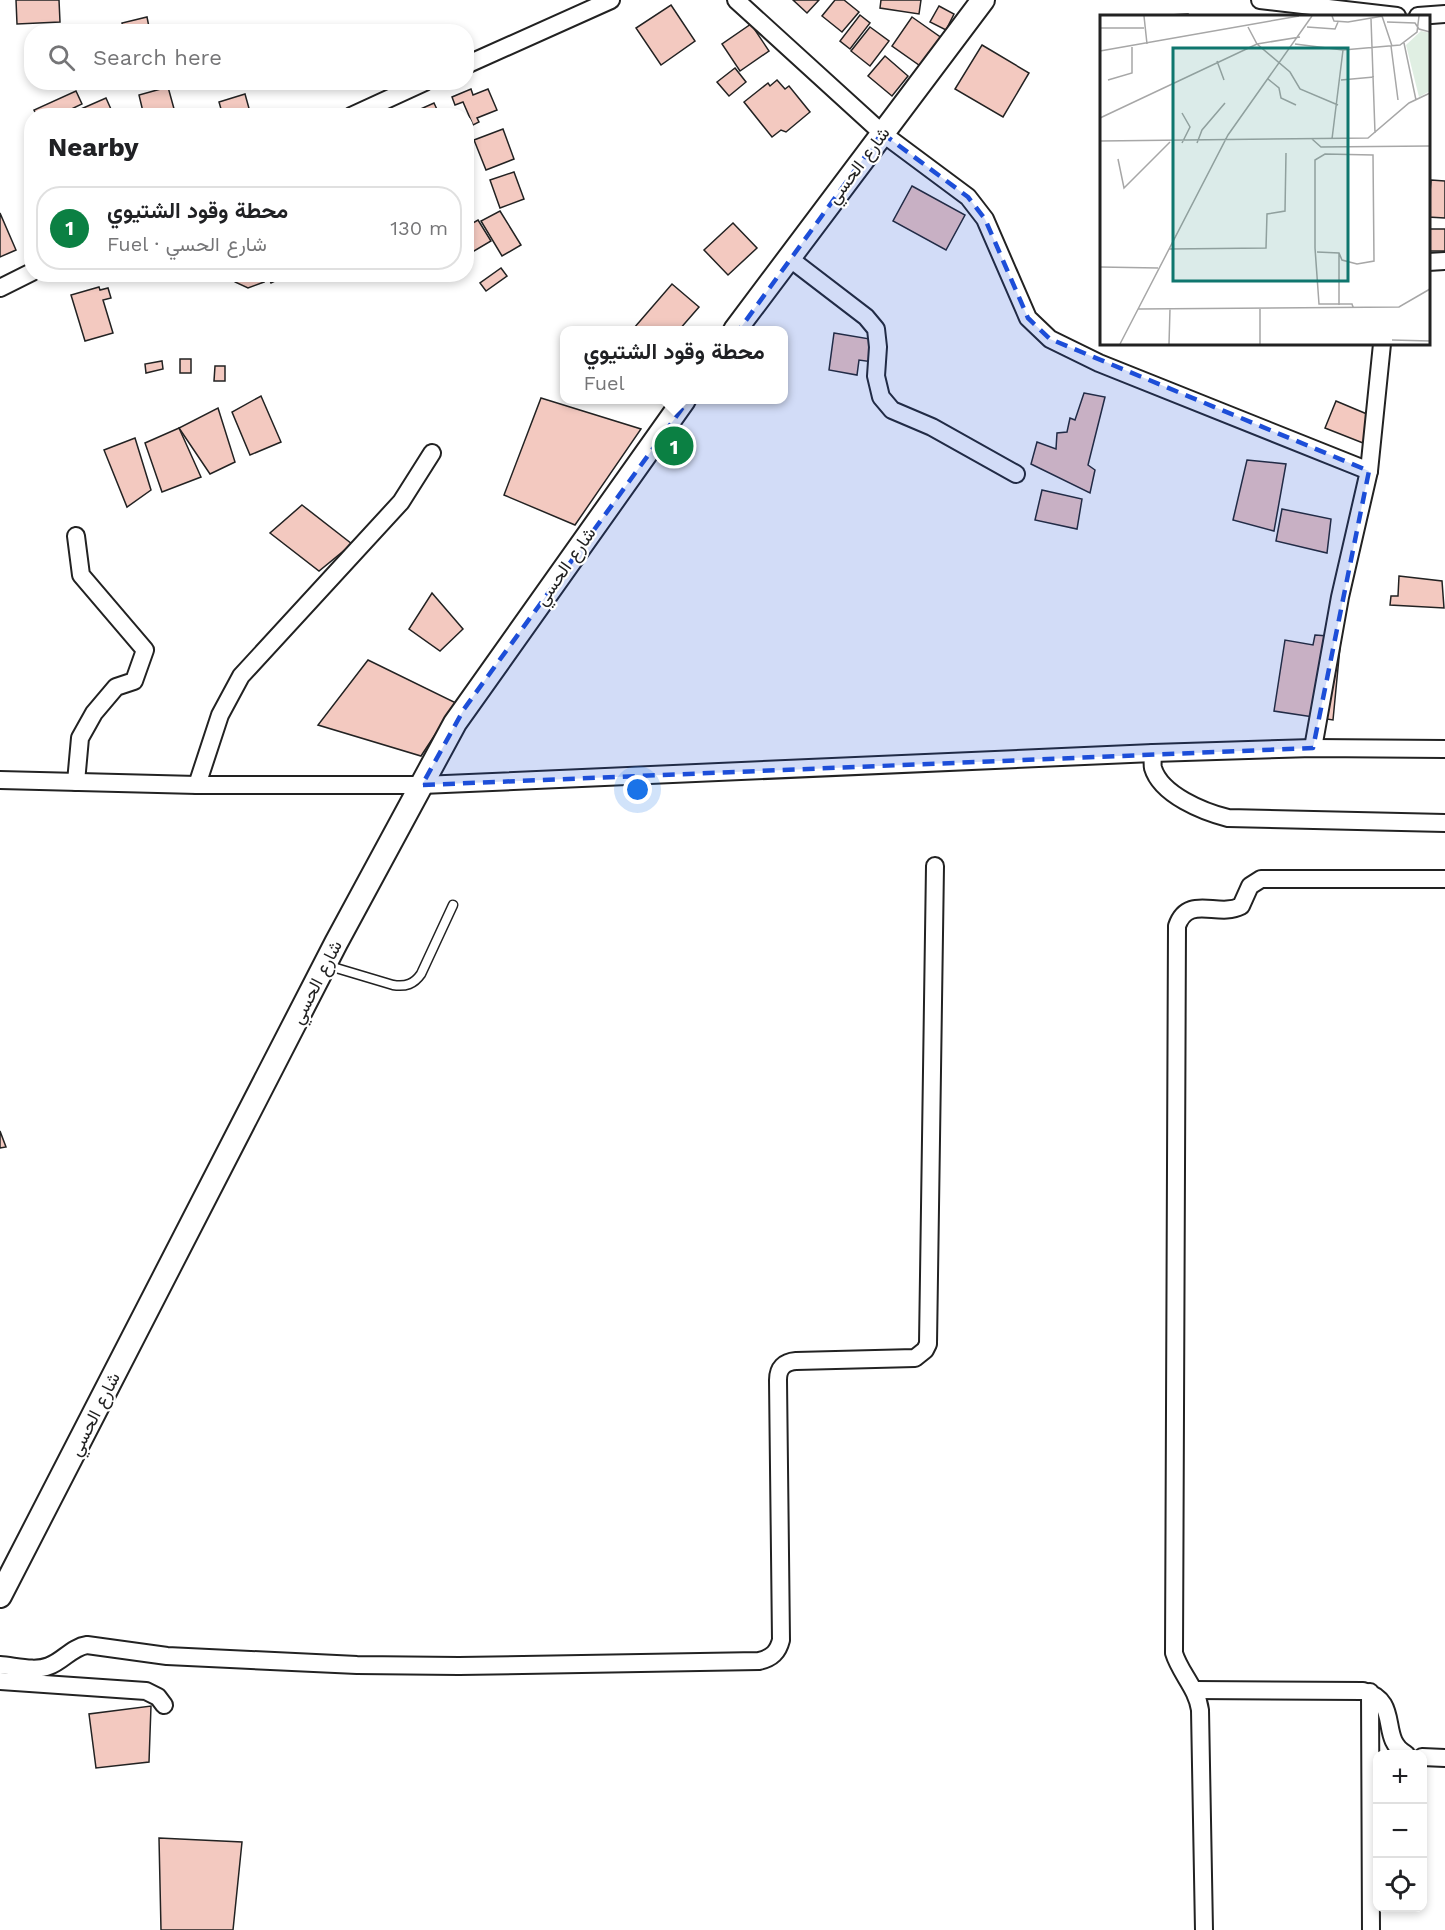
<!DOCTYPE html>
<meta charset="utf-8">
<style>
:root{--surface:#fff;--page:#f2f2f2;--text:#202124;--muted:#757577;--line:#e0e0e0;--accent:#0b8043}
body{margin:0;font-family:"Work Sans",Vazirmatn,sans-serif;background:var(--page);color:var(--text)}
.controls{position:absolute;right:18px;bottom:18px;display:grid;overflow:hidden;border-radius:12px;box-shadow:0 3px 9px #0003}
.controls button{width:54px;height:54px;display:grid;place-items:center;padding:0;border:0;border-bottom:2px solid var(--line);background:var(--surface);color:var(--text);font:30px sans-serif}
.you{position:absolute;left:638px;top:790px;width:21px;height:21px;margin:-15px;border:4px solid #fff;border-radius:50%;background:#1a73e8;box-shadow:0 0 0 9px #1a73e833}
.badge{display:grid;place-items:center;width:39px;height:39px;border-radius:50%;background:var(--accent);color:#fff;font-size:20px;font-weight:700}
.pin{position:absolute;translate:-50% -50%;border:3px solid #fff;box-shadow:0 2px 6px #0006}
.popup{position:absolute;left:560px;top:326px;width:228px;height:78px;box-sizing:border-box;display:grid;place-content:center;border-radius:12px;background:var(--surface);filter:drop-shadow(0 2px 4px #0005);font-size:20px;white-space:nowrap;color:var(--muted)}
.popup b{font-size:22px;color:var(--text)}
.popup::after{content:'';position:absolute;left:50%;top:100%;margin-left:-12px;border:12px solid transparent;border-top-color:var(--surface)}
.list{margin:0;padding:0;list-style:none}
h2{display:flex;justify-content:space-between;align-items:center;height:78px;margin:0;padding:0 24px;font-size:26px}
h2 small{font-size:20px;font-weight:400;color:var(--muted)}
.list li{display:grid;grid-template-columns:39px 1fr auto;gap:18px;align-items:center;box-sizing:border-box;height:84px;margin:0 12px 12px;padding:0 12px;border:2px solid var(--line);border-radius:24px}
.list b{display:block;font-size:22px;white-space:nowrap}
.list p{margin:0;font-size:20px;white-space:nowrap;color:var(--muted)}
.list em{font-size:20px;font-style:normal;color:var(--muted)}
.icon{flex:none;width:33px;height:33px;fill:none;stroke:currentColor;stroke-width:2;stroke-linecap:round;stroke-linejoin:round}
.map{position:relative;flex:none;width:1445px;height:1930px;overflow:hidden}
.search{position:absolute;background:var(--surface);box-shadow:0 3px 9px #0003;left:24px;top:24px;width:450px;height:66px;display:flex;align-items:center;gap:15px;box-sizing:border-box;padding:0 21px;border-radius:24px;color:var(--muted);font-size:22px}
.panel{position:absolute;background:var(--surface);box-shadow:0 3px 9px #0003;left:24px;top:108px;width:450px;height:174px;border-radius:24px}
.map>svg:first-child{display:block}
.building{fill:#f3c9c0;stroke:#222;stroke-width:1.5}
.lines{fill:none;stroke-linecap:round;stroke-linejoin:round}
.lane-casing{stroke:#222;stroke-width:11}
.street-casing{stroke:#222;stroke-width:20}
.secondary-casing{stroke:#222;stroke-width:26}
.lane{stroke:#fff;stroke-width:8}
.street{stroke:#fff;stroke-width:16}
.secondary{stroke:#fff;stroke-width:22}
.marked{fill:#1d4ed8;fill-opacity:0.2;stroke:#1d4ed8;stroke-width:4.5;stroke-dasharray:12 8;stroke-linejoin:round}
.labels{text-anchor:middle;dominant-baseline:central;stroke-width:4.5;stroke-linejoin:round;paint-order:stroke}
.street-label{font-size:18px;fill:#222;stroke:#fff}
.inset-road{fill:none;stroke:#a7a7a7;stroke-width:1.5}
.view{fill:#0f766e;fill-opacity:0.15;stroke:#0f766e;stroke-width:3}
.inset-edge{fill:none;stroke:#222;stroke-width:3}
</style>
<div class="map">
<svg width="1445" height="1930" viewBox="0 0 1445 1930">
<rect width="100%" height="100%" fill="#fff"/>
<g class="building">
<path d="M16,0H59L60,22L17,24Z"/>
<path d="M793,0H819L807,13Z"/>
<path d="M835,0H844L859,12L842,32L822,16Z"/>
<path d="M881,0H921L919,14L880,8Z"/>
<path d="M671,5L695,41L661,65L636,28Z"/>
<path d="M939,6L954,14L946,30L930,22Z"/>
<path d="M1188,14V16H1149Z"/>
<path d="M860,15L870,23L850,49L840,41Z"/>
<path d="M147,17L150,32H124L122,23Z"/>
<path d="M912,17L946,41L926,70L892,46Z"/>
<path d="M751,24L769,51L740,71L722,44Z"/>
<path d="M870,27L889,41L870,66L851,51Z"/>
<path d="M982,45L1029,73L1003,117L955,89Z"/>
<path d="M885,56L908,76L892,96L868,76Z"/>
<path d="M735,68L746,82L729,96L717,82Z"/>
<path d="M777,80L785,89L789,86L810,112L786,132L781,130L772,137L744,102L768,83L770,86Z"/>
<path d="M168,87L176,116H144L139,95Z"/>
<path d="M471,89L473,95L488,89L497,110L477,118L479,122L473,125L463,102L455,105L452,97Z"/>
<path d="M76,91L82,104L57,116H37L34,110Z"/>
<path d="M245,94L250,112L237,116H223L219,102Z"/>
<path d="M106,98L114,116H65Z"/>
<path d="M434,103L440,116H405Z"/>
<path d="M503,129L514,159L486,170L474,140Z"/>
<path d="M514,172L524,199L500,208L490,180Z"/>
<path d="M1431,180L1445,181V218L1428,217Z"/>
<path d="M912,186L965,215L946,250L893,221Z"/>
<path d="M500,211L521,245L502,256L481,221Z"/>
<path d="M0,213L16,250L0,257Z"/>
<path d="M478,220L491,241L469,254L466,249V227Z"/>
<path d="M733,223L757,248L728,275L704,250Z"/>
<rect x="1428" y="229" width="17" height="22"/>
<path d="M501,268L507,276L486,291L480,283Z"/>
<path d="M231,274H247L249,279L256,276V274H264L261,276L264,282L248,288L235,282Z"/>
<path d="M267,274H280L281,278L271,283Z"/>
<path d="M672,284L699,307L679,330H638L634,328Z"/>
<path d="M99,287L100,290L108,288L111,298L103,300L113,333L85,341L71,295Z"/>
<path d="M834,333L876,340L873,362L859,360L857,375L829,370Z"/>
<rect x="180" y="359" width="11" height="14"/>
<path d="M162,361L163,369L146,373L145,364Z"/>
<path d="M215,366H225V381H214Z"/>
<path d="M1084,393L1105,397L1088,465L1095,470L1090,493L1031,464L1037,442L1056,449L1057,433L1067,432L1070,418L1075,420Z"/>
<path d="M261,396L281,442L250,455L232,412Z"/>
<path d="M541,398L641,429L575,525L504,495Z"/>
<path d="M1336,401L1374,417L1363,443L1325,428Z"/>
<path d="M218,408L235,462L210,474L179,428Z"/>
<path d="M179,428L201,477L162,492L145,443Z"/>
<path d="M135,438L151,490L127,507L104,450Z"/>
<path d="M1247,460L1286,464L1274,531L1233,520Z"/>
<path d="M1042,490L1082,499L1077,529L1035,520Z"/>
<path d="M302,505L352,544L319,571L270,533Z"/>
<path d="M1282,509L1331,519L1327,553L1276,541Z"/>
<path d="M1399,576L1442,581L1444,608L1390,605L1391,596H1398Z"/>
<path d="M432,593L463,629L440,651L409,629Z"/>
<path d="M1315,635L1341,637L1333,720L1274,711L1285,640L1313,645Z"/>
<path d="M368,660L456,703L421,756L318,725Z"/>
<path d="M0,1131L6,1147L0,1148Z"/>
<path d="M151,1706L149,1762L96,1768L89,1714Z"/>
<path d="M159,1838L242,1842L233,1930H161Z"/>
</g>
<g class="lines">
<defs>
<path id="lane" d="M326,965L393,985C406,987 414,984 421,974L453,905"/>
<g id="street">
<path d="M736,0L882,133L968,197L985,219L1028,318L1050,339L1099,363L1369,471"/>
<path d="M1260,0L1397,16"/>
<path d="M1418,16L1445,14"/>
<path d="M466,65L611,0"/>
<path d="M351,116L425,82"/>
<path d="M789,258L866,317L876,329L878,347L876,376L881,397L892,410L932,427L1016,474"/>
<path d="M1428,262L1445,261"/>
<path d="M0,288L32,272"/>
<path d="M76,536L81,575L145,650L134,681L116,687L94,713L80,738L76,782"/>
<path d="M1313,748L1340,597L1369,471L1382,344"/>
<path d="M1153,753C1153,758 1152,764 1153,768C1161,795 1204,812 1228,818L1445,823"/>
<path d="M0,780L197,785H422L1153,753L1313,748L1445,749"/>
<path d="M197,785L220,715L241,676L401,502L432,453"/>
<path d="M0,1665C15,1666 35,1672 49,1666C63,1661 72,1647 87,1645L167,1656L357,1665L459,1666L759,1661C772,1658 778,1652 781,1640L778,1380C778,1368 784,1362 796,1361L915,1358L925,1350L928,1344L935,866"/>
<path d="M0,1681L146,1691L158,1697L164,1705"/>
<path d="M1194,1690L1363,1691C1402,1701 1378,1739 1406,1754"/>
<path d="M1370,1692L1371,1930"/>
<path d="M1422,1757L1445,1758"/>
<path d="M1204,1930L1200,1710C1197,1688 1180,1673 1174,1653L1177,926C1188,894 1218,918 1241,906L1250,886L1261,879H1445"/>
</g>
<g id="secondary">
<path d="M735,330L983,0"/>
<path d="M0,1596L336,943L455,723L684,400"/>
</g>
</defs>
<use href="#lane" class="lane-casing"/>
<use href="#street" class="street-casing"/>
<use href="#secondary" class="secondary-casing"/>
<use href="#lane" class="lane"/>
<use href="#street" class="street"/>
<use href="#secondary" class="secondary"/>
</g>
<path class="marked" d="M882,133L968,197L985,219L1028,318L1050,339L1369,471L1313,748L422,785L464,709Z"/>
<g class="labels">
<g class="street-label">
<text transform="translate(858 165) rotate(-53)">شارع الحسي</text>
<text transform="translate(565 566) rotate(-55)">شارع الحسي</text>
<text transform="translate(316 982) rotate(-63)">شارع الحسي</text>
<text transform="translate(94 1414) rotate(-63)">شارع الحسي</text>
</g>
</g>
<g transform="translate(1100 15)">
<rect width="330" height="330" fill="#fff"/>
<path d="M321,16L330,18V76L319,82L306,30Z" fill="#e0efe3"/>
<path class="inset-road" d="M44,1L47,29M232,1L234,6L248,7L283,1M282,1L292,31M271,4L275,118M287,7L315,8L319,14L330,17M148,12L157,29L190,57L200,74L238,90M207,12L235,14L238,7M0,13H44M304,28L316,85M195,29L243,35L300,30L317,17L319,1M291,31L298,85M0,36L199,1M117,46L124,65M168,64L179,73L181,83L196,90M8,65L32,58V32M241,65L274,62M82,98L90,112L82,128M0,103L157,29L200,22M212,124L221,132L330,131M232,124L243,35M0,126L268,123L309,88L330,78M97,128L102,115L125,88M18,144L24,173L70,127M69,234L166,233L167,199L185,196L186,138M217,237L239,238L242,245L257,249L274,246L273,140L225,139L215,145V233L219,289H252L253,292M239,238V290M0,252L58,253M160,293V329M38,294L299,292L330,274M292,325L330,326M20,329L128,120L212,1M69,329L70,294"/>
<path class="view" d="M73,33H248V266H73Z"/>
<rect width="330" height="330" class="inset-edge"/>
</g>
</svg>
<div class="controls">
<button>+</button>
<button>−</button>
<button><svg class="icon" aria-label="locate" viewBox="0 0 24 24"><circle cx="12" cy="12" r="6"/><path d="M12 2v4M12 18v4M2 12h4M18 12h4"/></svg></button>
</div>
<div class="you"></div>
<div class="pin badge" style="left:674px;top:446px">1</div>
<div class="popup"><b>محطة وقود الشتيوي</b>Fuel</div>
<div class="search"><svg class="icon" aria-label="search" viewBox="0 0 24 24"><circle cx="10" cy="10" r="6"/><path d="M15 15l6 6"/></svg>Search here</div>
<section class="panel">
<h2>Nearby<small></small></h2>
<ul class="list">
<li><span class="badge">1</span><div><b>محطة وقود الشتيوي</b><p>Fuel · شارع الحسي</p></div><em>130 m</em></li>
</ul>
</section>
</div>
